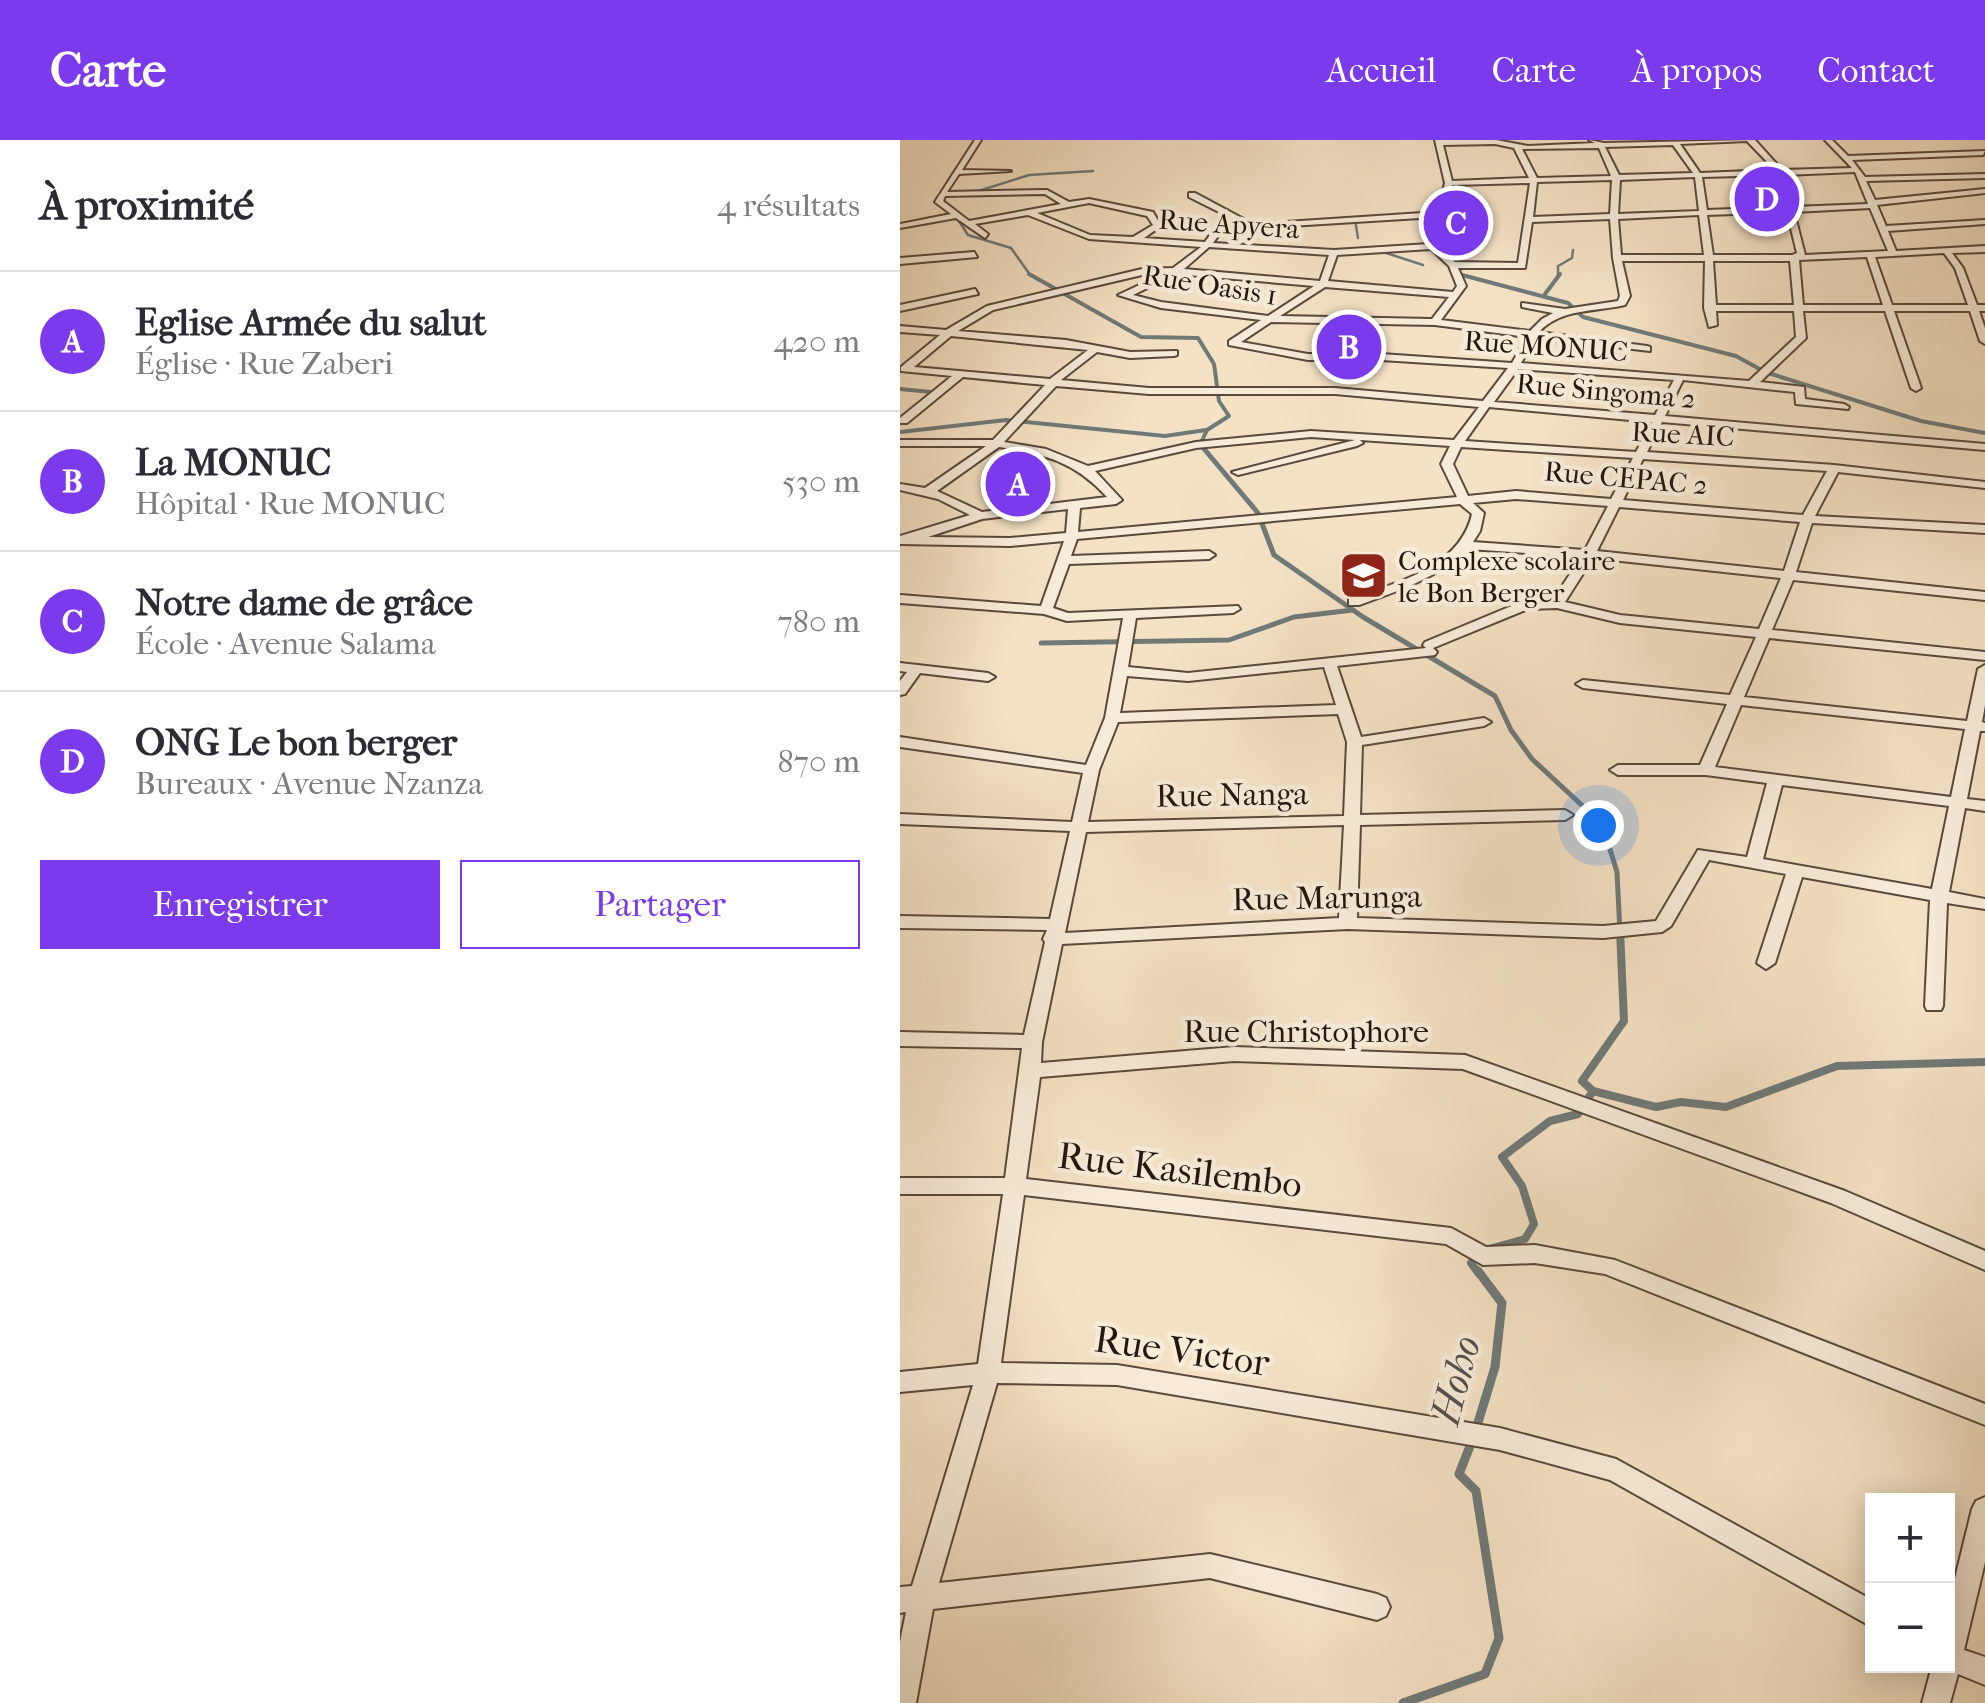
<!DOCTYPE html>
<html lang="fr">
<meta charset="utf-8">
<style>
:root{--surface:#fff;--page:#f7f7f7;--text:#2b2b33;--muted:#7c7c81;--line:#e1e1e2;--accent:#7c3aed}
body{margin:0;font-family:"IM FELL French Canon",serif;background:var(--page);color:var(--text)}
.controls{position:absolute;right:30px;bottom:30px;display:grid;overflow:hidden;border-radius:0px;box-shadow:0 5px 25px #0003}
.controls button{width:90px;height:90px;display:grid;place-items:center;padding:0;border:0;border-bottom:2px solid var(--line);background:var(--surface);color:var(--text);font:50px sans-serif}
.you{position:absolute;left:698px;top:685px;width:35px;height:35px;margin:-25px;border:8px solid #fff;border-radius:50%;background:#1a73e8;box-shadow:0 0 0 15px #1a73e833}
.badge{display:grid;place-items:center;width:65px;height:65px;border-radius:50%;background:var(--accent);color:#fff;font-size:32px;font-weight:700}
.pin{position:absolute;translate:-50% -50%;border:5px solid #fff;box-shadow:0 2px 10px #0006}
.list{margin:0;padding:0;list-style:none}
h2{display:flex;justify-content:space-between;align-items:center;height:130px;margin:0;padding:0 40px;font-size:42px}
h2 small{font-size:32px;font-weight:400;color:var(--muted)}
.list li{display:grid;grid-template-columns:65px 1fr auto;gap:30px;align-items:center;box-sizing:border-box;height:140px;padding:0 40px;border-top:2px solid var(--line)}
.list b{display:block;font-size:38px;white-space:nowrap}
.list p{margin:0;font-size:32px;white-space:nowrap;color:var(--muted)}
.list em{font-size:32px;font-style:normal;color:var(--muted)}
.actions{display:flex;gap:20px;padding:30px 40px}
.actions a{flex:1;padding:22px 0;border:2px solid var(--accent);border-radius:0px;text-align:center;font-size:35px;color:var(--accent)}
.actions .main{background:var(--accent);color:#fff}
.map{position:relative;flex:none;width:1085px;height:1563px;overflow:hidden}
header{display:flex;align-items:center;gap:60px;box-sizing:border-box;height:140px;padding:0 50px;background:var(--accent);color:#fff}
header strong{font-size:48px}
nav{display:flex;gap:55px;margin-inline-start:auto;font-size:35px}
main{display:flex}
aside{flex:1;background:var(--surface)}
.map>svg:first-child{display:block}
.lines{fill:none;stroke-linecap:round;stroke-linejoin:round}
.stream-far4{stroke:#6f7a78;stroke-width:2.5}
.stream-far3{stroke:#6f7a78;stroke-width:4}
.stream-far2{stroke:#6f7a78;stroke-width:5}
.stream-far1{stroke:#6f7a78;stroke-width:8}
.stream{stroke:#6f7a78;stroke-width:9}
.minor-casing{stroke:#5a493d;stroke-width:4}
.minor{fill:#f8ecd9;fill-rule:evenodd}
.labels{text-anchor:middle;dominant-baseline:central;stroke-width:9;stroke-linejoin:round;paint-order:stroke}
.far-street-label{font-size:28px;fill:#271610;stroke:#f8ecd9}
.far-poi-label{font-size:28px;fill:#271610;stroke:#f8ecd9;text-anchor:start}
.street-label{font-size:32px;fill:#271610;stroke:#f8ecd9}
.near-street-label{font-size:38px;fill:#271610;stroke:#f8ecd9}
.near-water-label{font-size:42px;font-style:italic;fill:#51504d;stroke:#f8ecd9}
</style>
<header>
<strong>Carte</strong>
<nav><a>Accueil</a><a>Carte</a><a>À propos</a><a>Contact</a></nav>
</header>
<main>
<aside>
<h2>À proximité<small>4 résultats</small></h2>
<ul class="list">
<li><span class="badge">A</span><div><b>Eglise Armée du salut</b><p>Église · Rue Zaberi</p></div><em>420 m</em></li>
<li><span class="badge">B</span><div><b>La MONUC</b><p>Hôpital · Rue MONUC</p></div><em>530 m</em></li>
<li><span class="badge">C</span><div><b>Notre dame de grâce</b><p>École · Avenue Salama</p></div><em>780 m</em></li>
<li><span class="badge">D</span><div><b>ONG Le bon berger</b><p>Bureaux · Avenue Nzanza</p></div><em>870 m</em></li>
</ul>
<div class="actions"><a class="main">Enregistrer</a><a>Partager</a></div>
</aside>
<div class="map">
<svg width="1085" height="1563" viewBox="0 0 1085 1563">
<rect width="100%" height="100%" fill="#f5e2c5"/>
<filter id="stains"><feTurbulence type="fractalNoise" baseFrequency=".002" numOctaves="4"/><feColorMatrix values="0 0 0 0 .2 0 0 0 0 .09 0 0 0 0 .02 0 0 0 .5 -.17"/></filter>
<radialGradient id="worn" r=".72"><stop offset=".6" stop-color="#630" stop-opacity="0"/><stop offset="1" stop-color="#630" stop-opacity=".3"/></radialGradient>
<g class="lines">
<g class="stream-far4">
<path d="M69,54L129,35L193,31"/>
<path d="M55,75L68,95L111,108L131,136"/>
<path d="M455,80L458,98"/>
<path d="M480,111L523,125"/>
<path d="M562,135L568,136"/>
<path d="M658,136V126L672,118L673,110"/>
</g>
<g class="stream-far3">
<path d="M129,134L241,197L298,198L314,224L319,261L329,276L307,290L299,307"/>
<path d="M562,135L668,163L683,177L836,216L865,232L1021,281L1085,293"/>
<path d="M645,154L660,134"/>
<path d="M0,249L31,252L28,257"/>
<path d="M0,292L106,280L265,296L306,290"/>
</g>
<g class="stream-far2">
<path d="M300,304L358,373L374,415L463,477L595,556L611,590L632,619L686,669L699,674L717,732L720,793"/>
<path d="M141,503L329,500L394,477L453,470"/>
</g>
<g class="stream-far1">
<path d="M720,790L724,881L682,941L693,951L756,967L781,962L826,967L937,926L1085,922"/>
<path d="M589,1109L625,1099L634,1084L622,1046L602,1017L650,981L678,974L693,951"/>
<path d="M577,1113L571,1123L579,1134"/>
</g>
<g class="stream">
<path d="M576,1289L595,1227L602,1163L578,1131"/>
<path d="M503,1563L585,1534L599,1498L576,1351L559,1334L572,1301"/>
</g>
<defs>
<g id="minor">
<path d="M75,0H81L62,30L111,31L59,34L47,52L147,50L169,62L189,59L253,72L261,86L244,98L305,102L315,88L343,84L289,57V53H295L353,84L538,72L545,43L535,0H596L628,6L695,3L689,0L704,3L855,0L882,30L952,28L925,0H932L948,16L1085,11L1083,15L952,20L965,37L1085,34V38L966,41L975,60L1085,49V53L977,65L986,86L1085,80V84L988,91L996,111L1085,106V112L1052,113L1063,128L1077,165H1085V171H1079L1085,188V204L1080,201L1070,171H994L1021,248L1016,251L1011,248L985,171H903L906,198L860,242L904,247L905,259L944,264L949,267L948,269L896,264L895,252L783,240L765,276L1085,304V310L762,282L747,312L934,325L1085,342V348L938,332L915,376L1085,385V393L912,383L896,432L1085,452V460L893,440L872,490L1085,512V520L869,498L844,557L1067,581L1078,529L1085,525V565L1082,582L1085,583V591H1080L1067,659L1085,661V671L1065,668L1049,752L1085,759V769L1047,763L1043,866L1041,870H1027L1025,866L1030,760L902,737L875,823L866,829L857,823L886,734L809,720L771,786L762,792L703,798L448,789L162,804L142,902L141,923L334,907L565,915L945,1051L1085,1111V1130L931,1063L563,929L334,921L140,937L126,1039L551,1088L586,1107L635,1105L715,1120L1085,1264V1285L705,1134L635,1123L583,1125L546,1104L124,1055L101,1223L217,1225L600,1288L716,1319L972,1460V1487L710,1340L600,1310L217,1245L97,1243L39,1443L310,1414L477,1454L486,1458L490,1467L486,1476L477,1480L310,1438L33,1469L16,1563H0V1502L6,1472L0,1473V1447L12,1446L73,1245L0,1252V1232L78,1224L103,1054H0V1038H105L122,908L0,906V892L124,895L145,802L143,799L147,790L0,788V776L150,779L170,691L0,684V674L172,682L183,633L0,607V597L186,625L205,578L223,478L167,481L144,474L0,463V455L141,466L164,401L110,406L0,404V396L70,375L38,359L0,350V344L25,348L86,306H0V300H93L145,245L63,237L7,283H0V278L52,236L1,231V227L40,195L0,192V186L46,190L87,166L242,129L273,128L301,107L189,99L128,75L75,84L88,94L85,98L56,78L0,88V84L51,74L35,62ZM847,1L875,30L800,33L780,4ZM595,4L614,8L629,38L552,41L543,5ZM773,5L793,33L719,35L705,7ZM699,8L711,36L637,38L622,9ZM955,32L968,64L893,67L885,35ZM878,35L885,67L807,70L802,37ZM795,37L799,71L718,74L720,40ZM712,40L710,74L633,77L637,42ZM630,43L618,123L555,122L537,105L552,45ZM145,54L161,64L69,81L43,61L45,56ZM189,63L247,76L253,85L233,97L190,95L137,73ZM970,68L988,111L905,115L894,72ZM887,72L897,113L892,115H813L807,75ZM799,75L804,115H721L718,79ZM536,77L529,104L434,110L313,103L321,92L325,90ZM710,79L713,118L720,156L718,161L665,169L622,163V167L653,173L642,179L630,191L541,180L566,146L558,128H625L632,82ZM309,107L429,115L420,141L284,129ZM531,109L549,126L557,146L553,152L428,141L437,115ZM1044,113L1055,128L1068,165H992L975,117ZM967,117L983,165H903L899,120ZM722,121H805L804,168L809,187L817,185L816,171H894L896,197L849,241L621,223L636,198L750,211V207L747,206L639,192C661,168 695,172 725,165L730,156ZM813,121H890L894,165H816ZM263,134L218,155L261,168L361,180L329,201V205L408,220H481L608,228L583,261L435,248H249L161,240L197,212L230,218L274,216L277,215V211L230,212L166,200L58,191L93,170L242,135ZM276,134L414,146L368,176L261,162L233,155ZM425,147L549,157L532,179L380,176ZM371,182L535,185L627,197L612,223L481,214H408L341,202ZM51,196L188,210L150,239L14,227ZM618,229L774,240L755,275L594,262ZM156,246L249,254H435L579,267L554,300L411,291L296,302L188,326L146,309L104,302ZM589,267L752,282L736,312L565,301ZM411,297L455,300L332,332L338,335L457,306L463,303L460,300L550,306L541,324L557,357L178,392L180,368L216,364L222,360L195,331L296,308ZM99,307C145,314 175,322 207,357L82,372L37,351ZM561,307L733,318L711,359L616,351L568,356L553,324ZM743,319L927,331L903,375L723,360ZM616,359L708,366L685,410L573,402L580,391L584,373L573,363ZM560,364L572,374C560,428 496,443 449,459V465H459C498,451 537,438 569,409L681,417L653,460L621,462L525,502L523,505L526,508L288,533L228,527L236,478L333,473L340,469L338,466L168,473L153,468L169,424L309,419L315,415L309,411L171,416L177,399ZM719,367L900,382L884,431L697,411ZM168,369L166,393L110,398L28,397L82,379ZM693,418L881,438L859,489L720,475L665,462ZM657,468L720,483L856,497L830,555L683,540L676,544L683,548L827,564L800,625H718L710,630L718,635H806L867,643L847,717L798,710L756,781L703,786L457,778L460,685L665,680L673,675L665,670L460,675L462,605L584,586L591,582L584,578L461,597L437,526L535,515L537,512L533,508L628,469ZM424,527L436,565L220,573L227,536L288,541ZM841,565L1065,589L1051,657L815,627ZM438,574L447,602L444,676L188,682L199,630L218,582ZM882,645L1049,666L1032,749L863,719ZM444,685L439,778L165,793L186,692Z"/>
<path d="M74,112L77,117L0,124V118Z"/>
<path d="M75,149L78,154L0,171V165Z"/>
<path d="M0,523L88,533L95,537L88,541L20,533L5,554L0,555V541L7,532L0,531Z"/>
<path d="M1085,1357V1422L1064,1510L1085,1517V1545L1058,1534L1050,1563H1022L1032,1526H1048V1467L1072,1369L1076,1361Z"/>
</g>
</defs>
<use href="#minor" class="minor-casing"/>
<use href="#minor" class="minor"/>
</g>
<defs>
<symbol id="school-square" viewBox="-11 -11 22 22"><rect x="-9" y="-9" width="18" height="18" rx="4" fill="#8f2418" stroke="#f8ecd9"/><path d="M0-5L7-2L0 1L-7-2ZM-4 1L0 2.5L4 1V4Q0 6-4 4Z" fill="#fff"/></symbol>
</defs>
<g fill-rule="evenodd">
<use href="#school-square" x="436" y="408" width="55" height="55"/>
</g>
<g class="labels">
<g class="far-street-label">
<text transform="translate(329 84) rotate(4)">Rue Apyera</text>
<text transform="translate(310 145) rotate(9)">Rue Oasis 1</text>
<text transform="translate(646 206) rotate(4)">Rue MONUC</text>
<text transform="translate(706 251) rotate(5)">Rue Singoma 2</text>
<text transform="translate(783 294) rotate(3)">Rue AIC</text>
<text transform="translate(726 338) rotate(5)">Rue CEPAC 2</text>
</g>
<g class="far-poi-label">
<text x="498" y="420">Complexe scolaire<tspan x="498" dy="32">le Bon Berger</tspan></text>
</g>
<g class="street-label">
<text transform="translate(332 655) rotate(-1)">Rue Nanga</text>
<text transform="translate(427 758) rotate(-1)">Rue Marunga</text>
<text x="406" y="891">Rue Christophore</text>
</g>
<g class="near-street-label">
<text transform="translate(280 1030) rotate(7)">Rue Kasilembo</text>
<text transform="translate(282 1211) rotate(8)">Rue Victor</text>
</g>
<g class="near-water-label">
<text transform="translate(556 1240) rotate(-75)">Hoho</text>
</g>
</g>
<rect width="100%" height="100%" filter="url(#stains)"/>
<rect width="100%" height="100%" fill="url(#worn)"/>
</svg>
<div class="controls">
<button>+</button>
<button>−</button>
</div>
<div class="you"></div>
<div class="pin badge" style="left:118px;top:344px">A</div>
<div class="pin badge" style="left:449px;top:207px">B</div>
<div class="pin badge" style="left:556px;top:83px">C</div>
<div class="pin badge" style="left:867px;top:59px">D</div>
</div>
</main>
